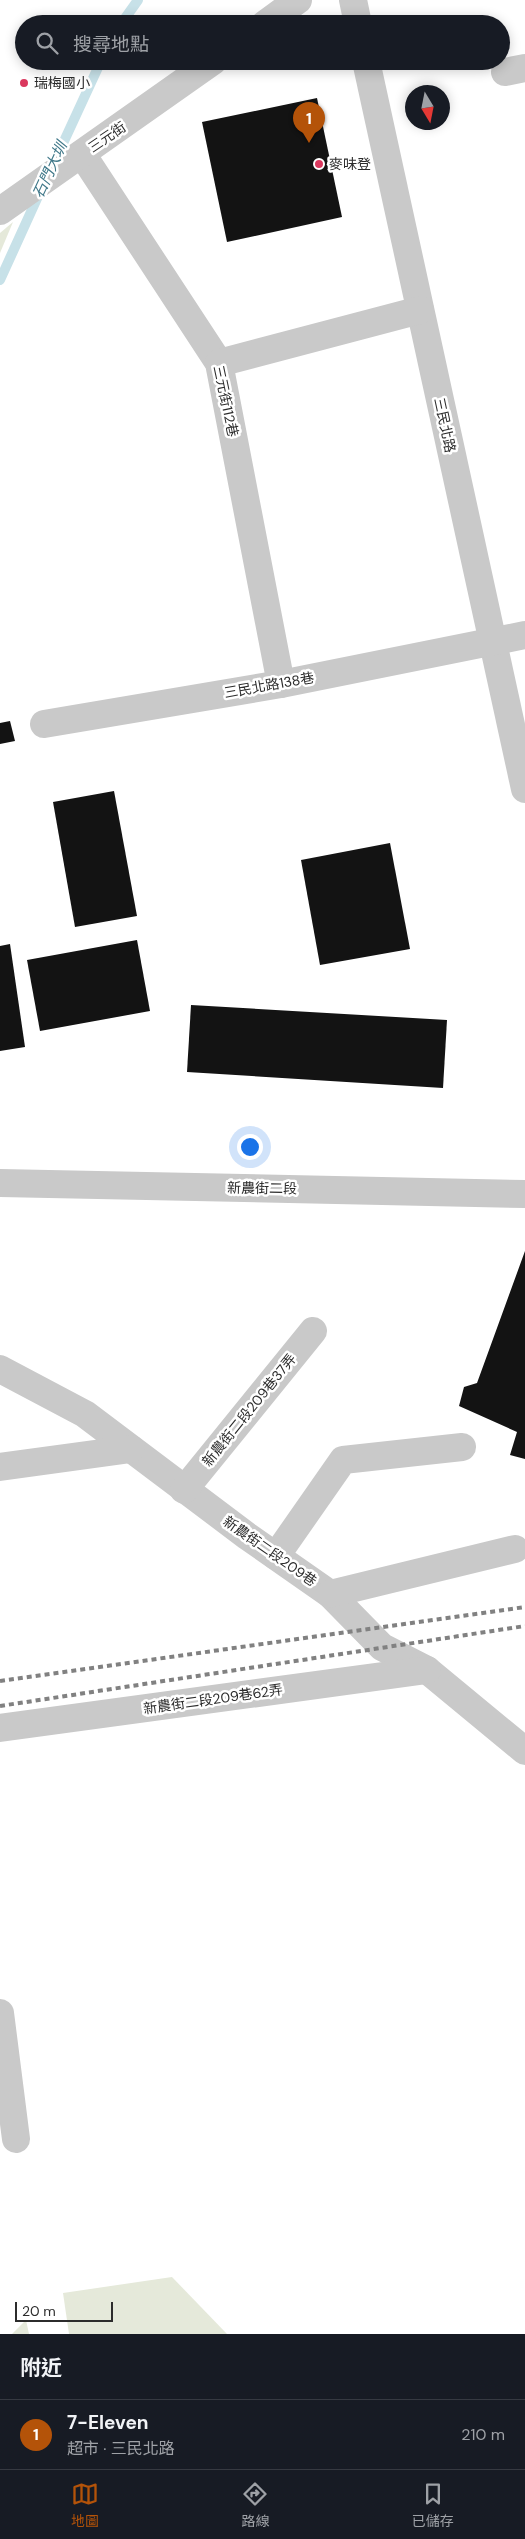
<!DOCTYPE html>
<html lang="zh-TW">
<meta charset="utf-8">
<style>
:root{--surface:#171b24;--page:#20242c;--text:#f1f3f6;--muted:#9ea1a6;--line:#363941;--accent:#b45309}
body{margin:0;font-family:"DM Sans","Noto Sans TC",sans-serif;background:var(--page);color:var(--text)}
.compass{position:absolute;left:405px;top:85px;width:45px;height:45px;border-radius:50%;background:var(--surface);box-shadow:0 2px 12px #0003;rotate:170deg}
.scale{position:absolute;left:15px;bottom:12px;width:98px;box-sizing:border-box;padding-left:5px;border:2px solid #2c2c2c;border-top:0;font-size:14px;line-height:18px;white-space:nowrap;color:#2c2c2c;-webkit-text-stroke:4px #fff;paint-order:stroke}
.you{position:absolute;left:249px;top:1146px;width:18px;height:18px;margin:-12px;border:4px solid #fff;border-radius:50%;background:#1a73e8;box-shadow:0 0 0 8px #1a73e833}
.badge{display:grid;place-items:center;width:32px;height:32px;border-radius:50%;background:var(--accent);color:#fff;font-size:16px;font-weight:700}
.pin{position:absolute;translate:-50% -41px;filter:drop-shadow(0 1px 2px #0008)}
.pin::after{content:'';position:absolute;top:26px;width:18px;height:15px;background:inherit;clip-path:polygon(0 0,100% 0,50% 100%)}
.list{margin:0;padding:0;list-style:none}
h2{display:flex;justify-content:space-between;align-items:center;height:65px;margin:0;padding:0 20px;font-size:21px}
h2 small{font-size:16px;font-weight:400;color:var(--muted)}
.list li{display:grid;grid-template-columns:32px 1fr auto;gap:15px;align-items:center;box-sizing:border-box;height:70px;padding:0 20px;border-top:1px solid var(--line)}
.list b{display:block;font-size:19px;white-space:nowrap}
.list p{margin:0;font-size:16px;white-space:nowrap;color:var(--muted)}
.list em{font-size:16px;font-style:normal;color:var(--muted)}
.icon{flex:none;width:28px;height:28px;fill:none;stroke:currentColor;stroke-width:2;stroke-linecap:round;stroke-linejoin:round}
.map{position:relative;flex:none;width:525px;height:2334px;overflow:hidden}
.search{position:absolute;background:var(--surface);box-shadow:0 2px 12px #0003;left:15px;right:15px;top:15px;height:55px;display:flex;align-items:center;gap:12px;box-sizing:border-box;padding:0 18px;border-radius:28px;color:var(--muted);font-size:19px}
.sheet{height:135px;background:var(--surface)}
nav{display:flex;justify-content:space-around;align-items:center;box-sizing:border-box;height:70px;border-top:1px solid var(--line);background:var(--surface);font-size:14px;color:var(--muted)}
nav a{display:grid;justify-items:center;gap:2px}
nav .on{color:var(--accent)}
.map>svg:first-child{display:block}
.green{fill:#e5e9da}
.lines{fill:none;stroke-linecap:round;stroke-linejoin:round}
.stream{stroke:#c7e1e8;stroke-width:10}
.building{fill:#131313}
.minor{stroke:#c9c9c9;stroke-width:28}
.rail{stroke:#818181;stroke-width:4;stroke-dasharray:5 4;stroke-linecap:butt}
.poi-dot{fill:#da385e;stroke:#fff;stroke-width:2}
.labels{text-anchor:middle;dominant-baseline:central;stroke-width:5;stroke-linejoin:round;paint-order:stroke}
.poi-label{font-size:14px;fill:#2c2c2c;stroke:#fff;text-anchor:start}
.street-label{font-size:14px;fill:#2c2c2c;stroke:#fff}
.water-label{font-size:15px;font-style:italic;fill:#407889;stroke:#fff}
</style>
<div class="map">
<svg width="525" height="2334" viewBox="0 0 525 2334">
<rect width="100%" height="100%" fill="#fff"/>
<g class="green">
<path d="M13,222L0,253V233Z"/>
<path d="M172,2277L227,2334H69L63,2293Z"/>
<path d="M26,2320L29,2334H12Z"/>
</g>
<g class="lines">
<g class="stream">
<path d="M121,24L138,0"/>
<path d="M53,165L101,61"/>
<path d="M0,280L40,192"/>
</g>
</g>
<g class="building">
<path d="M317,98L342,217L227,242L202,122Z"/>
<path d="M10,721L15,741L0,744V723Z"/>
<path d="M114,791L137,916L75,927L53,802Z"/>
<path d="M390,843L410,949L320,965L301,860Z"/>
<path d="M137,940L150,1011L40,1031L27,960Z"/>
<path d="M10,944L25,1047L0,1051V946Z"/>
<path d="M191,1005L447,1020L443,1088L187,1072Z"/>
<path d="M525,1251V1459L510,1455L517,1432L459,1406L464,1387L477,1383Z"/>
</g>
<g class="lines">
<g class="minor">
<path d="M353,0L358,24"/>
<path d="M265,24L298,0"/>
<path d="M366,61L525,789"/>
<path d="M505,72L525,68"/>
<path d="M82,154L219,363L281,684"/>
<path d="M0,211L213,61"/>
<path d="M219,363L420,310"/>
<path d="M44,724L281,684L525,635"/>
<path d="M0,1183L525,1194"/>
<path d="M0,1369L85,1414L247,1536L330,1594L382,1647L427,1670L525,1751"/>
<path d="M0,1467L131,1449"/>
<path d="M184,1490L313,1331"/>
<path d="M276,1556L343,1460L462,1447"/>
<path d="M330,1594L515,1549"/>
<path d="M0,1728L427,1670"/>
<path d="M0,2013L16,2139"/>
</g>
<g class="rail">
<path d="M0,1681L525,1607"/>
<path d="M0,1706L525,1626"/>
</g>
</g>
<g class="poi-dot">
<circle cx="24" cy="83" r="5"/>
<circle cx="319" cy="164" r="5"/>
</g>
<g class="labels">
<g class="poi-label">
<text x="34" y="83">瑞梅國小</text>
<text x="329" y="164">麥味登</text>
</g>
<g class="street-label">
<text transform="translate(107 137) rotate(-34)">三元街</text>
<text transform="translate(226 401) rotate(78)">三元街112巷</text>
<text transform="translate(445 425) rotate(78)">三民北路</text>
<text transform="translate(269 685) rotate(-10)">三民北路138巷</text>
<text transform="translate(262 1188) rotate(1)">新農街二段</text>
<text transform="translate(249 1410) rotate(-51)">新農街二段209巷37弄</text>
<text transform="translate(270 1551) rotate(35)">新農街二段209巷</text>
<text transform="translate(213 1699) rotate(-8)">新農街二段209巷62弄</text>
</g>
<g class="water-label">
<text transform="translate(50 170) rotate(-65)">石門大圳</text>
</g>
</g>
</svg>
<svg class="compass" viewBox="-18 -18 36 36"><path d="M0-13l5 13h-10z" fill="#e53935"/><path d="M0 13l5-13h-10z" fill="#9ea1a6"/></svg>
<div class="scale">20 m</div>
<div class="you"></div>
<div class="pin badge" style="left:309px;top:143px">1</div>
<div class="search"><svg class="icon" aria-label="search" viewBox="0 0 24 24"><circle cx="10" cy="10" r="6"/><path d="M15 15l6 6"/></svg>搜尋地點</div>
</div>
<section class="sheet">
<h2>附近<small></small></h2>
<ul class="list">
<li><span class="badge">1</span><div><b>7-Eleven</b><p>超市 · 三民北路</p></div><em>210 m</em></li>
</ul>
</section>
<nav>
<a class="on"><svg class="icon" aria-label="map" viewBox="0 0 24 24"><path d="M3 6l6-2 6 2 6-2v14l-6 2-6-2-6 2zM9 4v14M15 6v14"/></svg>地圖</a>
<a><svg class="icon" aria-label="directions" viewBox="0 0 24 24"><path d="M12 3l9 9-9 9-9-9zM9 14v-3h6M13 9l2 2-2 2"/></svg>路線</a>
<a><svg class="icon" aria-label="saved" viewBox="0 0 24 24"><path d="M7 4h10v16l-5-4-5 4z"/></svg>已儲存</a>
</nav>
